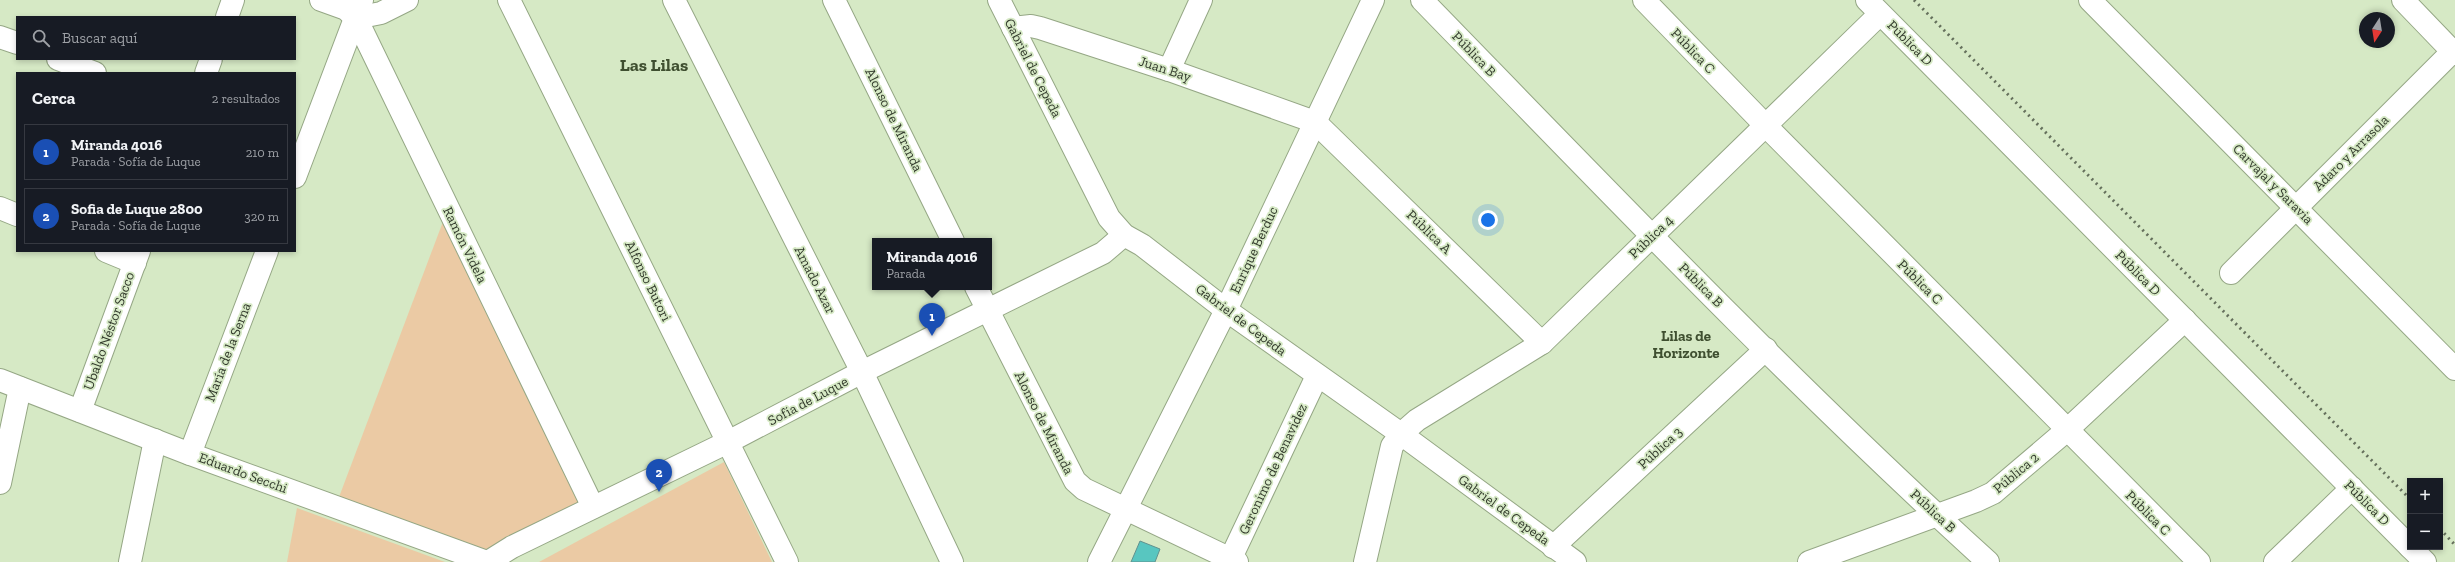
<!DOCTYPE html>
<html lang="es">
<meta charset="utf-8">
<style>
:root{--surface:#171b24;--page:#242831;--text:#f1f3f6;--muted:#9ea1a6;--line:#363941;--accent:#8f47ba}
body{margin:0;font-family:"Zilla Slab",serif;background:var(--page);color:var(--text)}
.controls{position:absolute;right:12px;bottom:12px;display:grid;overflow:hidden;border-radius:0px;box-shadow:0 2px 6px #0003}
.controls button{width:36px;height:36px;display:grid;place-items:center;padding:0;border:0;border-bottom:1px solid var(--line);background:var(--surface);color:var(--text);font:20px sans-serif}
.compass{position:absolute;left:2359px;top:12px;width:36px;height:36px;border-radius:50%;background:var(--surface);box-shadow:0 2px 6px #0003;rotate:192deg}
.you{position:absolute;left:1488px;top:220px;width:14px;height:14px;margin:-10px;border:3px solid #fff;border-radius:50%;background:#1a73e8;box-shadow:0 0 0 6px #1a73e833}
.badge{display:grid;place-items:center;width:26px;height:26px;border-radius:50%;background:var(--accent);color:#fff;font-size:13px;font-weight:700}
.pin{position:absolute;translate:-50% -33px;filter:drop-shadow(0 1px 2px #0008)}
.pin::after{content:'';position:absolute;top:21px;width:14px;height:12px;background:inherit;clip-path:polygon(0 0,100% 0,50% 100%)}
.popup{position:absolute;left:872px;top:238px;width:120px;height:52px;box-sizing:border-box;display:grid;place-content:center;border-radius:0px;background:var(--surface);filter:drop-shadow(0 1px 3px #0005);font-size:13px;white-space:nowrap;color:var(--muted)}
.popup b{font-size:15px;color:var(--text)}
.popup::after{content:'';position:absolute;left:50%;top:100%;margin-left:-8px;border:8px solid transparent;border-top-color:var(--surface)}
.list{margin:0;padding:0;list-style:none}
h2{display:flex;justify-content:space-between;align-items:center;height:52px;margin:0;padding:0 16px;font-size:17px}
h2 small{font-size:13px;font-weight:400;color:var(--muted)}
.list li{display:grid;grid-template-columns:26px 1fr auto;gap:12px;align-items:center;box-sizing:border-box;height:56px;margin:0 8px 8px;padding:0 8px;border:1px solid var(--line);border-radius:0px}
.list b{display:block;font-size:15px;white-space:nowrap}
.list p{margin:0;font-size:13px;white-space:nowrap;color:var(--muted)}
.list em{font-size:13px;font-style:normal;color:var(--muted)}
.icon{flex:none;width:22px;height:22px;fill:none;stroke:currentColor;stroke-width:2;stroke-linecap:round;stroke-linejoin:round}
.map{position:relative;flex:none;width:2455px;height:562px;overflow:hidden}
.search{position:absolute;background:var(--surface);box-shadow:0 2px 6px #0003;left:16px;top:16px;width:280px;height:44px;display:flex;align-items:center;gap:10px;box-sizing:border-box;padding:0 14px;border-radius:0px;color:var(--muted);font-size:15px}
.panel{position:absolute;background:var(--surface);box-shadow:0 2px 6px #0003;left:16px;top:72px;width:280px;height:180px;border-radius:0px}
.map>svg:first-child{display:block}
.green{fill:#ebcaa4}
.building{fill:#58c6c0;stroke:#61918e}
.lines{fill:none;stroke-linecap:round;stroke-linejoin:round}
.minor-casing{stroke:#95a785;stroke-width:24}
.major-casing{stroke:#95a785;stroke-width:24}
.minor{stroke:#fff;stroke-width:22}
.major{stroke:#fff;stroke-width:22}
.rail{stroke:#65705c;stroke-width:3;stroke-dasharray:2 4;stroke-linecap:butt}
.labels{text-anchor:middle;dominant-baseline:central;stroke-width:3.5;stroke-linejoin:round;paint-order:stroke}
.street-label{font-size:14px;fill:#31392b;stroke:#d6e9c5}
.neighbourhood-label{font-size:15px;font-weight:bold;fill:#3f4f30;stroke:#d6e9c5}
.district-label{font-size:18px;font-weight:bold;fill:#3f4f30;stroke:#d6e9c5}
</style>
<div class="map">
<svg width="2455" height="562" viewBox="0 0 2455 562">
<rect width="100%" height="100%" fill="#d6e9c5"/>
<g class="green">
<path d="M444,219L584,506L481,556L336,505Z"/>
<path d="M724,462L772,562H539Z"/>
<path d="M297,508L445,562H287Z"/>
</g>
<path class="building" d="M1140,541L1160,549L1155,562H1131Z"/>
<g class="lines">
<defs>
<g id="minor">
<path d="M321,0L346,9L356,18L593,507"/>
<path d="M509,0L787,562"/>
<path d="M674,0L862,372L952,562"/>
<path d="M834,0L953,241"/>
<path d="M999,0L1109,218L1124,235L1142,245L1226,310L1401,434L1575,562"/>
<path d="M1422,0C1607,190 1791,383 1988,562"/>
<path d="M1644,0L1767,127L2199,562"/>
<path d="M1867,0L2410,547"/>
<path d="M2090,0L2455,369"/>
<path d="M227,17L233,0"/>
<path d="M356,18L381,13L407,0"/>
<path d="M1013,28L1031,26L1040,28L1169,70L1315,122L1542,343"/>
<path d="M0,37L17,43"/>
<path d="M58,59L95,73"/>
<path d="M1169,70L1201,0"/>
<path d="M206,73L211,59"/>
<path d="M295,177L362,0"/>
<path d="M0,208L17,215"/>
<path d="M106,251L135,263"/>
<path d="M2231,273L2455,49"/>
<path d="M976,287L1075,481L1084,489L1237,562"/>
<path d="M0,380L190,454L487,562"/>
<path d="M80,411L139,251"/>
<path d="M190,454L267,251"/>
<path d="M0,483L20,388"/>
<path d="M1553,547L1766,349"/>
<path d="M2410,547L2425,562"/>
<path d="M130,562L155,440"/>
<path d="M488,562L512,547L728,442L862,372L1103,253L1124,235"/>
<path d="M1099,562L1226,310L1373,0"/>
<path d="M1229,562L1317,376"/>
<path d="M1365,562L1392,446L1401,434L1417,420L1542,343L1880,14"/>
<path d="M1809,562L1976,501L1993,493L2067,430L2185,320"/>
<path d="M2275,562L2352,488"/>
</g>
<path id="major" d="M2403,0L2455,54"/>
</defs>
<use href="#minor" class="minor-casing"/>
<use href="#major" class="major-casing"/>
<use href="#minor" class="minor"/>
<use href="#major" class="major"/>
<g class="rail">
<path d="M1914,0L2410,499"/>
<path d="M2440,529L2455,545"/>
</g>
</g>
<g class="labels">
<g class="street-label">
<text transform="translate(1910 43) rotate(45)">Pública D</text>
<text transform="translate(1693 51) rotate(46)">Pública C</text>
<text transform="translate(1474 54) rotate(46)">Pública B</text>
<text transform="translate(1033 68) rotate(63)">Gabriel de Cepeda</text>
<text transform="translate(1165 69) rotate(18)">Juan Bay</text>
<text transform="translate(894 120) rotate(64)">Alonso de Miranda</text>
<text transform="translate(2351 153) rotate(-45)">Adaro y Arrasola</text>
<text transform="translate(2273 184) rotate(45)">Carvajal y Saravia</text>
<text transform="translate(1429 232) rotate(44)">Pública A</text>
<text transform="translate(1651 237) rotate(-44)">Pública 4</text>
<text transform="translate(465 245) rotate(64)">Ramón Videla</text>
<text transform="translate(1254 250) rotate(-65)">Enrique Berduc</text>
<text transform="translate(2138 273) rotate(45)">Pública D</text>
<text transform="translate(815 280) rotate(63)">Amado Azar</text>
<text transform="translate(648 281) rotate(64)">Alfonso Butori</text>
<text transform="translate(1920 282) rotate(45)">Pública C</text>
<text transform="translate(1701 285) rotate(45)">Pública B</text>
<text transform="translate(1241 320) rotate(37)">Gabriel de Cepeda</text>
<text transform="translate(109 331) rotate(-70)">Ubaldo Néstor Sacco</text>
<text transform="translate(228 352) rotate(-69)">María de la Serna</text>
<text transform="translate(808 401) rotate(-28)">Sofía de Luque</text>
<text transform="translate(1044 423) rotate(63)">Alonso de Miranda</text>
<text transform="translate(1660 448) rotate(-43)">Pública 3</text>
<text transform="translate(1273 469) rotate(-65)">Geronimo de Benavidez</text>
<text transform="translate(243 473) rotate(20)">Eduardo Secchi</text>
<text transform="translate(2016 473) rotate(-40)">Pública 2</text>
<text transform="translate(2367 503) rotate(45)">Pública D</text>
<text transform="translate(1504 510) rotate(36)">Gabriel de Cepeda</text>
<text transform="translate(1933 511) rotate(43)">Pública B</text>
<text transform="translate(2148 513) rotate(45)">Pública C</text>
</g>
<g class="neighbourhood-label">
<text x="1686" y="336">Lilas de<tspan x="1686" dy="17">Horizonte</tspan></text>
</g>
<g class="district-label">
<text x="654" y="65">Las Lilas</text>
</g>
</g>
</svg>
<div class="controls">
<button>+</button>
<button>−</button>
</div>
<svg class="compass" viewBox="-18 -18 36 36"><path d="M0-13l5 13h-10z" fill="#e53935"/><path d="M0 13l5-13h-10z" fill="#9ea1a6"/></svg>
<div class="you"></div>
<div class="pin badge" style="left:932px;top:336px;background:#1a4fb4">1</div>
<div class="popup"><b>Miranda 4016</b>Parada</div>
<div class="pin badge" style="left:659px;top:492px;background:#1a4fb4">2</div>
<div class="search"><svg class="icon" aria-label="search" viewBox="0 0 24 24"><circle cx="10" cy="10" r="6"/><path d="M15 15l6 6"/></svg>Buscar aquí</div>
<section class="panel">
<h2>Cerca<small>2 resultados</small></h2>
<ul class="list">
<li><span class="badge" style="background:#1a4fb4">1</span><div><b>Miranda 4016</b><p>Parada · Sofía de Luque</p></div><em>210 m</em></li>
<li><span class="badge" style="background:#1a4fb4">2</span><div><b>Sofia de Luque 2800</b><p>Parada · Sofía de Luque</p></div><em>320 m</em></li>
</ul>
</section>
</div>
